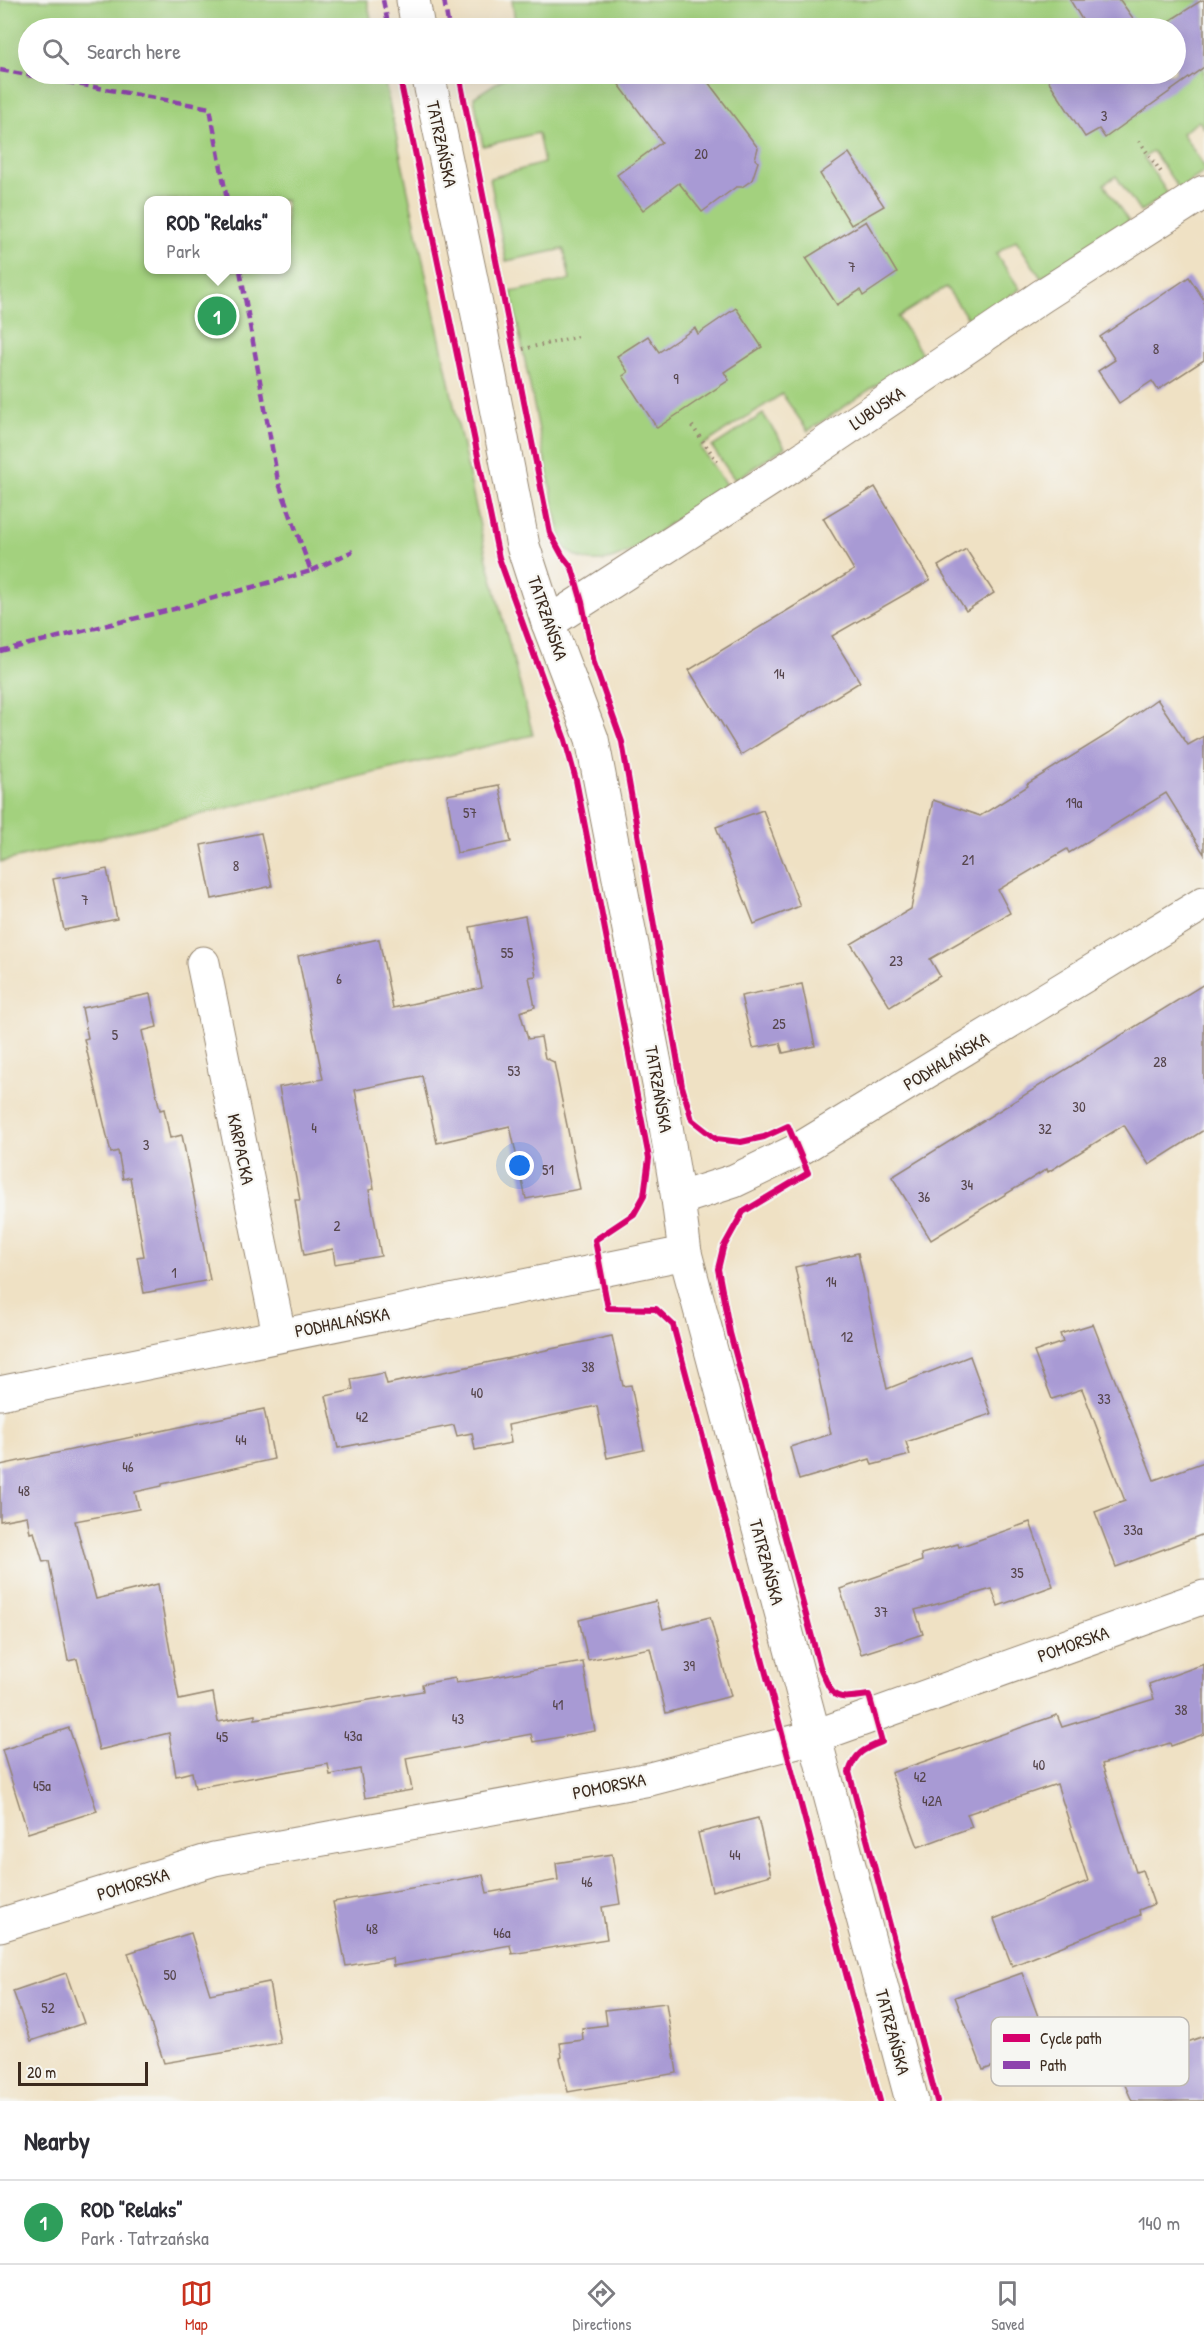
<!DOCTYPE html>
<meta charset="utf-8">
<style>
:root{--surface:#fff;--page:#f7f7f7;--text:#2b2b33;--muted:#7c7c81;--line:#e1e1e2;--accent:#c8321e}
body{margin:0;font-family:"Patrick Hand",sans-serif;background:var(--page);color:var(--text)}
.scale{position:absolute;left:18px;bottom:15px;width:130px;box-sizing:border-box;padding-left:6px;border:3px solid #3b2a1e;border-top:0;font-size:16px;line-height:21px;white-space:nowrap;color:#3b2a1e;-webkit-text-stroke:4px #f6f6f2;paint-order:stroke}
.you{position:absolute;left:520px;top:1166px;width:21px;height:21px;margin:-15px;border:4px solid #fff;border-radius:50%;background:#1a73e8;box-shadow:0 0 0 9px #1a73e833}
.badge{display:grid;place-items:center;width:39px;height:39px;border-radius:50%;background:var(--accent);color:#fff;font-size:20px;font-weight:700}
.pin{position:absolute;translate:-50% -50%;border:3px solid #fff;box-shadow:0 2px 6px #0006}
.popup{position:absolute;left:144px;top:196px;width:147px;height:78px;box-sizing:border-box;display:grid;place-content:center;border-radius:12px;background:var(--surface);filter:drop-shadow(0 2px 4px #0005);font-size:20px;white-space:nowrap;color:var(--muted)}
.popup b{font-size:22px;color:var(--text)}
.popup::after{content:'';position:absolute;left:50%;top:100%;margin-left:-12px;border:12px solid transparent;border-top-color:var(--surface)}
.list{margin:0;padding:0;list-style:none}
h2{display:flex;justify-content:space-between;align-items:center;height:78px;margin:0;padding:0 24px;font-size:26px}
h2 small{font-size:20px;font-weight:400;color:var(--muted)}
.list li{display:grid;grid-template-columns:39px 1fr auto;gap:18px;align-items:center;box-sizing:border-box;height:84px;padding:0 24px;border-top:2px solid var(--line)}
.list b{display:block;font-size:22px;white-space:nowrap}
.list p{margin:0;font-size:20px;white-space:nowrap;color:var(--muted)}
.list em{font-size:20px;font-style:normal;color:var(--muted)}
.icon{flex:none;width:33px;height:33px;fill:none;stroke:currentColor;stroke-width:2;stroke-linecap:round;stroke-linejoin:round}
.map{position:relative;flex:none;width:1204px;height:2101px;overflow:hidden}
.search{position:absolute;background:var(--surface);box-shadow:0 6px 24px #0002;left:18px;right:18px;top:18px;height:66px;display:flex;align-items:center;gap:15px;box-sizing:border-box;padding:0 21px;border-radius:33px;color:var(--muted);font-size:22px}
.sheet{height:162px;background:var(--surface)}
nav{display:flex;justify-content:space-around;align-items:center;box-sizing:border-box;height:84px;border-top:2px solid var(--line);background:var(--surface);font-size:16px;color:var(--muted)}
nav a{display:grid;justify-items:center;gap:3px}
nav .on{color:var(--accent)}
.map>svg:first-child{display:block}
.green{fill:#a3d17e;stroke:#6f7e4e;stroke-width:1.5;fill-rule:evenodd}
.building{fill:#a89ad4}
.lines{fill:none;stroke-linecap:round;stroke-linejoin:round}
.minor-casing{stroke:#958671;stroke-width:35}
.path{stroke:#958671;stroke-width:4;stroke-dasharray:1.5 4.5;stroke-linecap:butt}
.minor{stroke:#fff;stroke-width:33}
.quiet{stroke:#8e44ad;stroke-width:4.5;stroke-dasharray:9 4.5;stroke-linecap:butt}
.cycleway-casing{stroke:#f6f6f2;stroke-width:10}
.cycleway{stroke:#d6006c;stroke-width:6}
.labels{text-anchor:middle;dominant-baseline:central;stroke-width:4.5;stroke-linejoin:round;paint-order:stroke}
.number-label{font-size:15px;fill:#56464c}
.street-label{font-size:18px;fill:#3b2a1e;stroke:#f6f6f2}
.key{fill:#f6f6f2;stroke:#beb9b2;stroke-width:1.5}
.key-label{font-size:16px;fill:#3b2a1e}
</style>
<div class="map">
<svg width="1204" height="2101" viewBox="0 0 1204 2101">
<rect width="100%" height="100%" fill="#f6f6f2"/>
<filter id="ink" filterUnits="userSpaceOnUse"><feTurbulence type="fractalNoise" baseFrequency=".0167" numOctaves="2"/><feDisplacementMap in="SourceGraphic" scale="12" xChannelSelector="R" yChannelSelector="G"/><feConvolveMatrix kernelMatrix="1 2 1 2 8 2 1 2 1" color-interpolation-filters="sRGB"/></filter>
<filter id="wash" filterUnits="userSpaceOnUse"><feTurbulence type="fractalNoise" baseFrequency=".008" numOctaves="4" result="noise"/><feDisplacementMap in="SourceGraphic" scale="24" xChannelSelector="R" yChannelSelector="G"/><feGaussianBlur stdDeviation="1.35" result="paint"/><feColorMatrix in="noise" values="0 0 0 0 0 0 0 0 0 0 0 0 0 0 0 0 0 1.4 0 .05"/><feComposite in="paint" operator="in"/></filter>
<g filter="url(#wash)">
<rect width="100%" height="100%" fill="#efe1c4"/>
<g class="green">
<path d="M0,0H367L373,28H28V74H383L487,559L533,735L0,862ZM148,200H286V270H148Z"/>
<path d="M512,0H1204V128L1199,121L1182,133L1204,166V172L1179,189L1153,151L1144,158L1168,194L1140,212L1116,176L1104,184L1129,222L1041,278L1016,240L996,254L1020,289L971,323L946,287L898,317L922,354L808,431L782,394L700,447L726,485C707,499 687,512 668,525C637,547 596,583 562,544L511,292L570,280L564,249L506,261L490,178L544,163L538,133L483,146L474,97L510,74H1176V28H474L515,21Z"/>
<path d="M763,414L785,447L735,480L712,447Z"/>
</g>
<g id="blocks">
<g class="building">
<path d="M1070,0H1120L1140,28H1087Z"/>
<path d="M1202,0H1204V67L1105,138L1099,129L1085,137L1044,74H1176V28H1158Z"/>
<path d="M620,74H702L758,148L755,159L758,162L752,180L742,187H736L702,212L679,183L643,210L617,175L662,142L614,78Z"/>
<path d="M849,153L884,206L851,225L820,174Z"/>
<path d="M866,221L897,273L863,296L860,290L837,305L806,258Z"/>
<path d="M1189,277L1204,300V360L1158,390L1152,381L1119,403L1098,371L1115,360L1100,337Z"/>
<path d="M736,308L762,347L724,372L729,380L657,428L623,376L628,372L617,356L648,336L659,352L695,328L698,334Z"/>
<path d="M875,487L930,580L832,636L860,682L741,755L689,670L854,570L823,518Z"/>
<path d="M966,549L994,593L966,611L938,566Z"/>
<path d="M1157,699L1188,745L1204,736V854L1166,793L1069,853L1067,849L998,890L1010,913L930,959L940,976L890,1007L851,944L911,909L933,800L980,816L1028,786L1027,784L1108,734Z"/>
<path d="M499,785L511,842L457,853L447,795Z"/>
<path d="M763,810L800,906L754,924L716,827Z"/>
<path d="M261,833L272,886L212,899L201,845Z"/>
<path d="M107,869L117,919L64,930L53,879Z"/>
<path d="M525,916L536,976L529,977L535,1007L520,1012L528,1039L541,1037L545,1058L554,1062L580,1189L526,1199L510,1126L437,1143L422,1076L355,1090L374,1189L369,1190L381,1256L335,1264L333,1249L304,1255L295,1200H300L279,1087L323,1079L298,956L379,939L393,1008L482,988L470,927Z"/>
<path d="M802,984L815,1046L783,1053L780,1043L753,1048L741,996Z"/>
<path d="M1204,984V1130L1149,1165L1124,1125L1048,1172L1047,1169L931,1240L892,1177Z"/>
<path d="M150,994L157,1027L142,1031L160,1110L164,1109L170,1138L182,1135L210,1280L144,1293L137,1257L144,1256L130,1177L123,1179L118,1151L111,1153L84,1039L88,1038L82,1008Z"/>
<path d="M858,1253L887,1389L970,1356L991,1414L906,1442L910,1455L872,1465L870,1459L799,1480L790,1447L831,1434L795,1267Z"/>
<path d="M1093,1324L1154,1480L1204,1462V1534L1116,1567L1095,1512L1125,1501L1082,1389L1052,1399L1034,1352L1063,1342L1060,1334Z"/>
<path d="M612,1336L623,1386L631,1385L644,1450L607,1458L597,1406L508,1425L511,1443L475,1450L472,1433L457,1436L454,1425L338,1448L326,1396L353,1390L351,1379L384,1373L387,1384Z"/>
<path d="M264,1409L274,1459L162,1484V1486L135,1492L139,1509L75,1521L96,1599L158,1584L179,1700L213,1693L218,1722L255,1715V1719L423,1691L422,1684L455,1678L456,1683L583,1662L595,1731L533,1742L531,1734L406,1758L412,1790L365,1798L360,1769L330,1775L328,1764L195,1788L192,1772L176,1776L169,1733L99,1750L77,1659L68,1661L49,1561L43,1562L34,1532L30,1533L27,1516L0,1521V1465Z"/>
<path d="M1030,1522L1053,1586L998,1606L992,1589L915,1610L923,1634L861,1654L840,1589L922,1561L921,1554L958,1544L959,1547Z"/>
<path d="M656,1601L663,1629L710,1617L731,1696L666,1713L650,1648L588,1660L579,1620Z"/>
<path d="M1204,1664V1734L1171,1746L1170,1743L1102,1764L1136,1872L1142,1870L1154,1904L1139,1910L1140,1915L1012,1966L994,1919L1088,1881L1057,1784L967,1814L972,1827L918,1847L891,1773L1057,1715L1062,1727L1154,1699L1149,1684Z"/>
<path d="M69,1728L97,1811L28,1833L2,1750Z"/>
<path d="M758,1818L771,1875L712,1891L698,1833Z"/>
<path d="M612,1854L620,1904L602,1907L607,1939L512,1954L510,1945L393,1966L392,1958L346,1966L333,1902L483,1875L487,1893L558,1880L556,1863Z"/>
<path d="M191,1933L210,1994L269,1982L280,2043L164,2063L128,1953Z"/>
<path d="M66,1973L84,2023L31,2041L13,1991Z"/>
<path d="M1022,1973L1049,2046L983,2070L955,1997Z"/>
<path d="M666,2003L677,2073L568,2092L560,2058L562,2057L560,2043L583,2040L582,2028L607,2025L605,2010Z"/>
<path d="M1204,2036V2101H1132L1110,2051L1144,2038L1152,2055Z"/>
</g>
</g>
</g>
<g filter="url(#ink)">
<use href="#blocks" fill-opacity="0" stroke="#958671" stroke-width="1.5"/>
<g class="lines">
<defs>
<g id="minor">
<path d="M413,0L418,28"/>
<path d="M428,74L471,279L523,546L548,623L592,739L659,1084L678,1199L685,1253L912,2101"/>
<path d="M548,623L796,463L1042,296L1204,192"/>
<path d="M203,963L279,1334"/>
<path d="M678,1199L734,1181L798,1150L1204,903"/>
<path d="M0,1393L685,1253"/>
<path d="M0,1925L214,1859L650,1779L813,1737L1204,1597"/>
</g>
</defs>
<use href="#minor" class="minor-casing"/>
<g class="path">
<path d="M1139,141L1161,172"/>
<path d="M523,349L581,336"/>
<path d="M692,426L720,465"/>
</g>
<use href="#minor" class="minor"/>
<g class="quiet">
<path d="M383,0L389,28"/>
<path d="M444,0L449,28"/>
<path d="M0,70L210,108L227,200"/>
<path d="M311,571L353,551"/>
<path d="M0,651L174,609L311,571L278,481L240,270"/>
</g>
<defs>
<g id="cycleway">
<path d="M399,74L499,558L565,740L576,780L649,1158L644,1196L634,1214L595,1240L608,1308L656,1309L673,1325L880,2101"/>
<path d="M459,74L550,533L562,555L572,568L582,602L594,663L622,742L682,1086L692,1120L716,1139L741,1142L764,1137L788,1126L808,1173L743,1212L723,1248L718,1269L730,1333L820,1667C834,1700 833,1700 869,1695L882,1742C864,1749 855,1753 849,1772L937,2101"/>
</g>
</defs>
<use href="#cycleway" class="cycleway-casing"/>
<use href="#cycleway" class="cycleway"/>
</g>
</g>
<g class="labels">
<g class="number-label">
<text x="1104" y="115">3</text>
<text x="701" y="153">20</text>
<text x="852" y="266">7</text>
<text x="1156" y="348">8</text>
<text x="676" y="378">9</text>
<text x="779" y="673">14</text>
<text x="1074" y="802">19a</text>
<text x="470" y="812">57</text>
<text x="968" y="859">21</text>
<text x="236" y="865">8</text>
<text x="85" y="899">7</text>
<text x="507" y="952">55</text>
<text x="896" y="960">23</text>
<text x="339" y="978">6</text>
<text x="779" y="1023">25</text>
<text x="115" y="1034">5</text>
<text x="1160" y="1061">28</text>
<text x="514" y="1070">53</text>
<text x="1079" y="1106">30</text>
<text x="314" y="1127">4</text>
<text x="1045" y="1128">32</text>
<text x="146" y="1144">3</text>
<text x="548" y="1169">51</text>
<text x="967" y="1184">34</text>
<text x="924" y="1196">36</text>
<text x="337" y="1225">2</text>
<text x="174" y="1272">1</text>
<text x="831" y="1281">14</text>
<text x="847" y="1336">12</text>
<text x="588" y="1366">38</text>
<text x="477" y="1392">40</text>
<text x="1104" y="1398">33</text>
<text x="362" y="1416">42</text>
<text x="241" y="1439">44</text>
<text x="128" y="1466">46</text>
<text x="24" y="1490">48</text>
<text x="1133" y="1529">33a</text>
<text x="1017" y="1572">35</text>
<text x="881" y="1611">37</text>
<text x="689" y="1665">39</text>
<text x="558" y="1704">41</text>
<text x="1181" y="1709">38</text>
<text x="458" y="1718">43</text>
<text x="353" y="1735">43a</text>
<text x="222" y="1736">45</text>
<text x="1039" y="1764">40</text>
<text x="920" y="1776">42</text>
<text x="42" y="1785">45a</text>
<text x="932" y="1800">42A</text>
<text x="735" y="1854">44</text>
<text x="587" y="1881">46</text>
<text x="372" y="1928">48</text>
<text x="502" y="1932">46a</text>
<text x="170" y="1974">50</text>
<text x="48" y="2007">52</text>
</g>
<g class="street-label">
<text transform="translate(442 144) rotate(78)">TATRZAŃSKA</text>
<text transform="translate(877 408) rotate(-34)">LUBUSKA</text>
<text transform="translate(548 618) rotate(71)">TATRZAŃSKA</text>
<text transform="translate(946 1061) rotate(-31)">PODHALAŃSKA</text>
<text transform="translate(659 1089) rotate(80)">TATRZAŃSKA</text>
<text transform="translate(241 1149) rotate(78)">KARPACKA</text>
<text transform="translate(342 1322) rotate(-11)">PODHALAŃSKA</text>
<text transform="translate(767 1562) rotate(75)">TATRZAŃSKA</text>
<text transform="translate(1073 1644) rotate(-20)">POMORSKA</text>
<text transform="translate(609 1786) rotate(-11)">POMORSKA</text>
<text transform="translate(133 1884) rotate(-17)">POMORSKA</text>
<text transform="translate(893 2032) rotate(75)">TATRZAŃSKA</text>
</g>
</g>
<rect x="991" y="2017" width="198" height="69" rx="9" class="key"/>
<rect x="1003" y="2034" width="27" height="8" fill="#d6006c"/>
<rect x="1003" y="2061" width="27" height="8" fill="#8e44ad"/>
<g class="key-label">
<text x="1040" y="2044">Cycle path</text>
<text x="1040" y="2071">Path</text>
</g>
</svg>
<div class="scale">20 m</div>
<div class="you"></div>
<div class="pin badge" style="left:217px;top:316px;background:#2e9e5b">1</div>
<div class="popup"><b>ROD &quot;Relaks&quot;</b>Park</div>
<div class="search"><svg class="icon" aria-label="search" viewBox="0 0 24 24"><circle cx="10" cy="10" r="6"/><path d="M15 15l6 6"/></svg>Search here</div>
</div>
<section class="sheet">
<h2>Nearby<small></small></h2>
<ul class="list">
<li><span class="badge" style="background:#2e9e5b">1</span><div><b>ROD &quot;Relaks&quot;</b><p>Park · Tatrzańska</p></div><em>140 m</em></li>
</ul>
</section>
<nav>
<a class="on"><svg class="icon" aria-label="map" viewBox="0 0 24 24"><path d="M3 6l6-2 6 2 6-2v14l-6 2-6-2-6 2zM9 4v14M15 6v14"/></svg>Map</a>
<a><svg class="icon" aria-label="directions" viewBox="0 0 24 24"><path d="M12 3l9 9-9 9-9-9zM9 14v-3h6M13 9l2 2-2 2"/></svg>Directions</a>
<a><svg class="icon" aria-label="saved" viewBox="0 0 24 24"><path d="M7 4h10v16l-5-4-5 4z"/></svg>Saved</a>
</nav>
